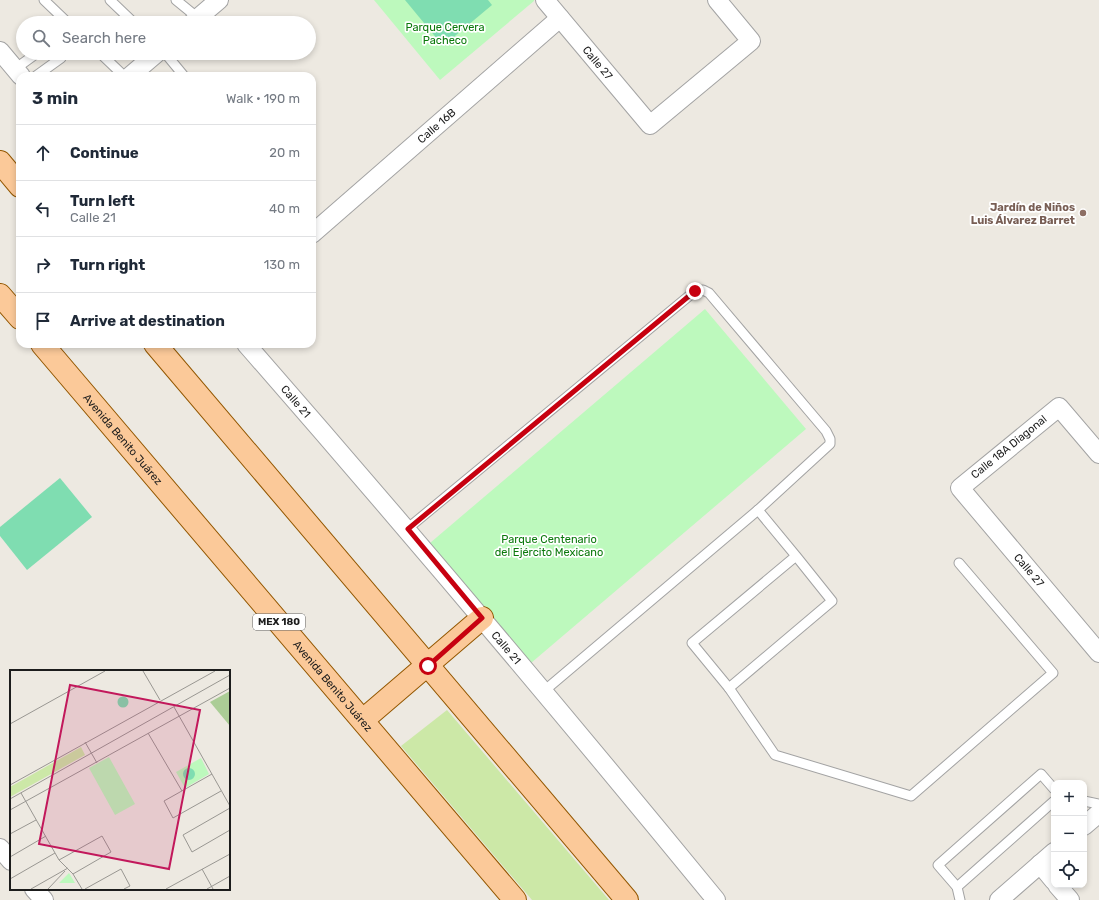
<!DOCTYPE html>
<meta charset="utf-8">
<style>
:root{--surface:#fff;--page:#f6f6f7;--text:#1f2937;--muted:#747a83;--line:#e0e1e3}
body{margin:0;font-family:Rubik,sans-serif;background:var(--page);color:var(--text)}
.controls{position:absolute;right:12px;bottom:12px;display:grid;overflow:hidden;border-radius:8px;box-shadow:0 2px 6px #0003}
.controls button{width:36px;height:36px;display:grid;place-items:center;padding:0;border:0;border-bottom:1px solid var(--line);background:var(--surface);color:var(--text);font:20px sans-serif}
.stop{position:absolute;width:12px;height:12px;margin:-9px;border:3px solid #c70110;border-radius:50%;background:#fff}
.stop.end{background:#c70110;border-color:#fff;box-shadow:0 1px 4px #0008}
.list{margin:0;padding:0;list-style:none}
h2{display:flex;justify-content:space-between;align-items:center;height:52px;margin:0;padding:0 16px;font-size:17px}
h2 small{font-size:13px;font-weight:400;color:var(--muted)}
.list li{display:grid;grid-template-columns:26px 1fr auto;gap:12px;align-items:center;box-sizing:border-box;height:56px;padding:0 16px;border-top:1px solid var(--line)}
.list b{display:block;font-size:15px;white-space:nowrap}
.list p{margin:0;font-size:13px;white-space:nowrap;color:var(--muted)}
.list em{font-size:13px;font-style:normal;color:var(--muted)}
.icon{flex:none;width:22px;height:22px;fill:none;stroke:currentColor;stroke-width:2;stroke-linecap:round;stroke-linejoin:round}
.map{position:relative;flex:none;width:1099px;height:900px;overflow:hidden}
.search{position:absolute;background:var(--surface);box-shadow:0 2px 6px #0003;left:16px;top:16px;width:300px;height:44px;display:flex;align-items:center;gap:10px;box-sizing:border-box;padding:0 14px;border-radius:22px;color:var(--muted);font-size:15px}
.panel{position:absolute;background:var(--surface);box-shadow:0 2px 6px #0003;left:16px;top:72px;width:300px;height:276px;border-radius:12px}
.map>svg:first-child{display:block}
.grass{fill:#cce8a7}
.park{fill:#bdf9bd}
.pitch{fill:#7fddb1}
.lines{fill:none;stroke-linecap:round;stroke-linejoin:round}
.service-casing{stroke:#a3a3a3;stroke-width:11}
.minor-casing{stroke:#a3a3a3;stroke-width:20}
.primary-casing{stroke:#935700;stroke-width:24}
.service{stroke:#fff;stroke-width:9}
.minor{stroke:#fff;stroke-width:18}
.primary{stroke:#fbc999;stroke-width:22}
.route{stroke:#c70110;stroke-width:5}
.education-dot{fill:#8d6e63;stroke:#fff;stroke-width:1.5}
.labels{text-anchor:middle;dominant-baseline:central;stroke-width:3.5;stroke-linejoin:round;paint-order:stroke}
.shield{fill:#fff;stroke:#606060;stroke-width:1}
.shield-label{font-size:10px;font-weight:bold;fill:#1c1c1c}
.park-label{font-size:11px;fill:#0b790c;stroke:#fff}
.street-label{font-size:11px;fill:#1c1c1c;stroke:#fff}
.education-label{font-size:11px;font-weight:bold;fill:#785e54;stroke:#fff;text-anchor:end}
.inset-road{fill:none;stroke:#999792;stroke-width:1}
.view{fill:#c2185b;fill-opacity:0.15;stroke:#c2185b;stroke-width:2}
.inset-edge{fill:none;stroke:#1c1c1c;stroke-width:2}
</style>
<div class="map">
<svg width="1099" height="900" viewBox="0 0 1099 900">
<rect width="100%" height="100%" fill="#ede9e1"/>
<path class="grass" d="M447,710L609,900H532L401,746Z"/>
<g class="park">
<path d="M374,0H534V1L440,80Z"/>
<path d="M705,309L806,429L531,663L430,543Z"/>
</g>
<g class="pitch">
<path d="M405,0H488L492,5L443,46Z"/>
<path d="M60,478L92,517L27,570L0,536V527Z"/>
</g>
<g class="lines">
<defs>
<g id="service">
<path d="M44,0L68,23"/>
<path d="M110,0L134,23"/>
<path d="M176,0L198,18"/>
<path d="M100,53L124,76"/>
<path d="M165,53L184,76"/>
<path d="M15,69L37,53"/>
<path d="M36,76L61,58L56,53"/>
<path d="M758,510L796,556L692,643L729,688L832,601L796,556"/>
<path d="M407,529L695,291L703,290L709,293L826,431L830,439V444L758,510L544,691"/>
<path d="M729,688L775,755L911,796L1053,673L959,563"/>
<path d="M1084,801L1099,804"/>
<path d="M957,887L1054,801"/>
<path d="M960,900L957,887L938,865L1041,774L1054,789"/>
</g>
<g id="minor">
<path id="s1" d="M545,0L650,125L751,41L717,0"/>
<path d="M192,23L219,0"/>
<path d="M0,51L21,76"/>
<path d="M130,76L157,53"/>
<path id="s2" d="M312,234L560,18"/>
<path id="s3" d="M246,344C406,527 562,712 716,900"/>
<path id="s4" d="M1099,454L1059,407L960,488L1099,653"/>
<path d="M1084,826L1099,813"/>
<path d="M0,848L11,861"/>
<path d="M1040,864L1054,881"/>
<path d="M1057,885L1070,900"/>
<path d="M34,889L44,900"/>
<path d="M999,900L1054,852"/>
</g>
<g id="primary">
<path d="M0,162L20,186"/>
<path d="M0,295L20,318"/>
<path id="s5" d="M42,344L515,900"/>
<path d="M155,344L627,900"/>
<path d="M363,720L482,618"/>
</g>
</defs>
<use href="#service" class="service-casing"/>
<use href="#minor" class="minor-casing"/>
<use href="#primary" class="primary-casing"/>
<use href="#service" class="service"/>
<use href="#minor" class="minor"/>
<use href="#primary" class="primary"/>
</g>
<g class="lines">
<path class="route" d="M428,666L482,618L408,529L695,291"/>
</g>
<circle class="education-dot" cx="1083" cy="213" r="4"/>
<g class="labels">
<rect class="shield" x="253" y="614" width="52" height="16" rx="3"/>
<g class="shield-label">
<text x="279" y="622">MEX 180</text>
</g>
<g class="park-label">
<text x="445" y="27">Parque Cervera<tspan x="445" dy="13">Pacheco</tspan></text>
<text x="549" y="539">Parque Centenario<tspan x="549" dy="13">del Ejército Mexicano</tspan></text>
</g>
<g class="street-label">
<text stroke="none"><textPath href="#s1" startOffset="82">Calle 27</textPath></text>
<text stroke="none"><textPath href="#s2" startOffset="165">Calle 16B</textPath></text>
<text stroke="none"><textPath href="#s3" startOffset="76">Calle 21</textPath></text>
<text stroke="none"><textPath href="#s5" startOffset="125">Avenida Benito Juárez</textPath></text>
<text transform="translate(1009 447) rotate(-39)">Calle 18A Diagonal</text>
<text stroke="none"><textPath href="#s4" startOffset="297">Calle 27</textPath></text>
<text stroke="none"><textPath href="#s3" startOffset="400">Calle 21</textPath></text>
<text stroke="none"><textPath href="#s5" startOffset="449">Avenida Benito Juárez</textPath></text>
</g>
<g class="education-label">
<text x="1075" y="207">Jardín de Niños<tspan x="1075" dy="13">Luis Álvarez Barret</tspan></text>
</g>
</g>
<g transform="translate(10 670)">
<rect width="220" height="220" fill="#ede9e1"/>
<path d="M71,77L75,85L0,127V117Z" fill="#cce8a7"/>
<path d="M220,21V56L200,32Z" fill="#abcd96"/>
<path d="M99,87L125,134L105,145L79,98ZM191,88L199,104L175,118L166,102ZM59,203L65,213H49Z" fill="#bdf9bd"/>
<path d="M107.5 32a5.5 5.5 0 1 1 11 0a5.5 5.5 0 1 1-11 0ZM173 104a6 6 0 1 1 12 0a6 6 0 1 1-12 0Z" fill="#7fddb1"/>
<path class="inset-road" d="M133,1L150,30M164,37L220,136M0,54L95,1M138,63L172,121M75,72L87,93M202,104L154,131L163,148L211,121M0,115L205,1M11,123L49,190L63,204L72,219M0,129L220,5M220,138L173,165L182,182L220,160M0,140L220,18M0,164L26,150M0,187L36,166M49,190L92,166L101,182L63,204M192,199L203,219M0,209L45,183M21,219L58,198M38,219L55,201M75,219L111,199L120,216L114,219M156,219L220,184M197,219L220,206"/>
<path class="view" d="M60,15L190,40L159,199L29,174Z"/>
<rect width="220" height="220" class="inset-edge"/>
</g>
</svg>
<div class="controls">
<button>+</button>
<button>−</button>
<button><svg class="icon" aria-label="locate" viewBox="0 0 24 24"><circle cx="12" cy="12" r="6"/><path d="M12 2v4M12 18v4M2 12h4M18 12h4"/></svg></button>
</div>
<div class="stop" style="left:428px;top:666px"></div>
<div class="stop end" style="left:695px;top:291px"></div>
<div class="search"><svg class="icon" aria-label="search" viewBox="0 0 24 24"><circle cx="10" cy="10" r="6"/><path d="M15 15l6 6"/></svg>Search here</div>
<section class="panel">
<h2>3 min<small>Walk · 190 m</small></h2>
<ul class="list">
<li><svg class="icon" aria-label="ahead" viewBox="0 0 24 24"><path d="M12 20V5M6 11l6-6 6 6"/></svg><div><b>Continue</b></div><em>20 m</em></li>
<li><svg class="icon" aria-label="left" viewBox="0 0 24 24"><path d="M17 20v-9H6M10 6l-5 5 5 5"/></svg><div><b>Turn left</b><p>Calle 21</p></div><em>40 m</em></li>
<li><svg class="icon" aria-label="right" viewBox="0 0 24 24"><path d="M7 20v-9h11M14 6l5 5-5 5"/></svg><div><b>Turn right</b></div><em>130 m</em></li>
<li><svg class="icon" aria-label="arrive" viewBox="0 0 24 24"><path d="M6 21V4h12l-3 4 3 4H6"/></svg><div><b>Arrive at destination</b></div></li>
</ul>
</section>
</div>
